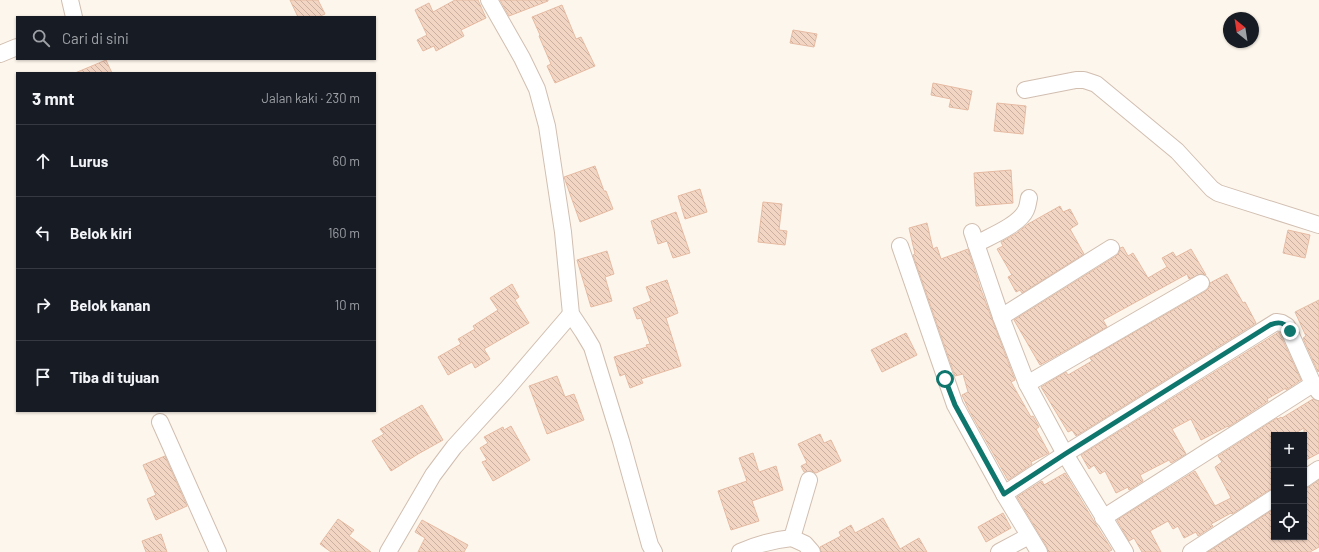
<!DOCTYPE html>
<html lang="id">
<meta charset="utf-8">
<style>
:root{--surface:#171b24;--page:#20242c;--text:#f1f3f6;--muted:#9ea1a6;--line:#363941}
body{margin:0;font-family:Barlow,sans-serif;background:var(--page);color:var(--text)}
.controls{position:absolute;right:12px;bottom:12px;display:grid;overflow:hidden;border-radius:0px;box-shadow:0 1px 3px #0004}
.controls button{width:36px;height:36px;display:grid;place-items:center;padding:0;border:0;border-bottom:1px solid var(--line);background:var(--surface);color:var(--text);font:20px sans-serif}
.compass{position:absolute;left:1223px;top:12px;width:36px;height:36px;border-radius:50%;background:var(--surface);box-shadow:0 1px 3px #0004;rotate:330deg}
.stop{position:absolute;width:12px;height:12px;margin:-9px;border:3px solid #0f766e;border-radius:50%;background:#fff}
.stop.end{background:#0f766e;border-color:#fff;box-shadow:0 1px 4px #0008}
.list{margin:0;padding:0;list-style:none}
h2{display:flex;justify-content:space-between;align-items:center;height:52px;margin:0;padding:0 16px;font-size:17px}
h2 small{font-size:13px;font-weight:400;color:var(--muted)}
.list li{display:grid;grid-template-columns:26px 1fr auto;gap:12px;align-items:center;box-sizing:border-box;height:72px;padding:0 16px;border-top:1px solid var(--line)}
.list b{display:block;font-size:15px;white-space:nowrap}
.list em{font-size:13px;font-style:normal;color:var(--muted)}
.icon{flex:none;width:22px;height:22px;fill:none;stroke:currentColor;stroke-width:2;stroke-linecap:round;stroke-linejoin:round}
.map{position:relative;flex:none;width:1319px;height:552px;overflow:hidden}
.search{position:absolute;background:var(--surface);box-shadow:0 1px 3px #0004;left:16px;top:16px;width:360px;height:44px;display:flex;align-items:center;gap:10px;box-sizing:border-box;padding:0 14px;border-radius:0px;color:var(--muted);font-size:15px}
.panel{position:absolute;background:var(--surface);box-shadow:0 1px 3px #0004;left:16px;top:72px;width:360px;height:340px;border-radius:0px}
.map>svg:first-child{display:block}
.building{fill:url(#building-back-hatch);stroke:#e6bba3}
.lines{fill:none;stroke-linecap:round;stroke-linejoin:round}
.minor-casing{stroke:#d1beb0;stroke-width:18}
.minor{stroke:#fff;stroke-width:16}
.route{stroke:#0f766e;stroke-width:5}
</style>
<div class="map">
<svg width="1319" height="552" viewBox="0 0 1319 552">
<defs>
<pattern id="building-back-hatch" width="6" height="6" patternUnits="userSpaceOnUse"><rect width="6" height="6" fill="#f3d5c3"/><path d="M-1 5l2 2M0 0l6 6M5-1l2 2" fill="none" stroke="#cab0a1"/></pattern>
</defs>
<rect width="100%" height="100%" fill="#fdf6ec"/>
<g class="building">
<path d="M290,0H318L325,14L318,17H298Z"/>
<path d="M455,0H478L486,18L461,30L464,36L436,51L434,46L423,51L417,40L427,35L415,10L429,3L433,12Z"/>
<path d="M500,0H548V1L509,16Z"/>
<path d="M562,5L576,39L581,37L595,66L555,83L547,66L551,64L539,36L540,35L532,17Z"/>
<path d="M793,30L817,34L814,47L790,43Z"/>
<path d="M106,60L112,73H75Z"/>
<path d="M933,83L972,91L968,110L949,107L951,99L931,95Z"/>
<path d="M997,103L1026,106L1023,134L994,131Z"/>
<path d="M595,166L604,191H606L613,209L580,222L564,177Z"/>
<path d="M1011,170L1013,203L976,206L974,173Z"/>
<path d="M700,189L707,212L685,219L678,196Z"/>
<path d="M763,202L782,204L779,230L787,231L785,245L758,242Z"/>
<path d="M1060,206L1063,212L1070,209L1078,224L1070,229L1084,254L1022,293L1020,290L1016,292L1008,277L1012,275L997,249L1003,246L1001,242L1017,233L1028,224Z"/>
<path d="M676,212L690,253L673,258L667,241L658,244L651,221Z"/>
<path d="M927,223L933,249L937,247L941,259L968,249L981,290L1015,380L1011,382L1031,417L1033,416L1039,427L1036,429L1049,453L1031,462L1032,464L1008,480L969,410L962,395L968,392L963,374L955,376L913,255L915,254L909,228Z"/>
<path d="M1288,230L1310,235L1305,258L1283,253Z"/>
<path d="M1123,247L1128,256L1133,253L1148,278L1167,267L1162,258L1173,252L1176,257L1191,249L1206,275L1201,274L1189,279L1187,274L1103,320L1107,327L1040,365L1014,320L1116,256L1119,253L1120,248Z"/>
<path d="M607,251L614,274L605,277L612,301L591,307L577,260Z"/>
<path d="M1227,274L1243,303L1245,302L1256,323L1076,436L1072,430L1068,432L1041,387L1066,372L1068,375L1092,361L1090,358L1206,291L1209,288L1210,283Z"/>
<path d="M667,280L678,313L666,318L681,366L641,379L643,383L630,388L625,374L620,376L614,357L647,347L646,345L650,344L641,318L637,319L633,308L651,301L646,287Z"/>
<path d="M512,284L519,297L515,300L529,323L484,349L490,359L475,368L472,362L448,375L438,357L461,344L458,339L475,329L473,326L498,310L490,298Z"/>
<path d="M1319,300V371L1318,372L1303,338L1306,336L1295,312Z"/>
<path d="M1279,332L1301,380L1286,390V388L1267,399L1268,401L1228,427V426L1201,440L1191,419L1172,429L1186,454L1171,463L1169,460L1140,475L1143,481L1129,490L1128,487L1116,493L1105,471L1100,474L1094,465L1089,469L1081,455Z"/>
<path d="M906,333L917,355L882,372L871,350Z"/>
<path d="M557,376L565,397L574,394L584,420L547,434L529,386Z"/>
<path d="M1313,399L1319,401V453L1304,461V428L1292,435H1274V489L1269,490L1232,514L1231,513L1211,524L1213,526L1198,536L1196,532L1184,538L1178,526L1173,529L1168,521L1150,531L1161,552H1142L1134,538L1129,541L1117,520L1195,471L1215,506L1231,498L1215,467L1222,462L1218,456L1277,418L1278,419L1281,417L1282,418Z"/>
<path d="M422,405L443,440L418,454L391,471L372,441L384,434L380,429Z"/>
<path d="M511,426L530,460L493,481L482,462L487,460L480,448L488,443L484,437L503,427L504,430Z"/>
<path d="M820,434L824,443L831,440L841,461L816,473L811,471L804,472L801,466L807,463L798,444Z"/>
<path d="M753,453L759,472L776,466L783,490L752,501L759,521L731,530L718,491L747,481L739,458Z"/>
<path d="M165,456L187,506L156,520L147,499L156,495L143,465Z"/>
<path d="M1065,473L1095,523L1112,550L1108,552H1048L1047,547L1017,497L1042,481L1044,485Z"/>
<path d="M1319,480V547L1310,552H1208L1274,509V537H1304V488L1309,487Z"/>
<path d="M1003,513L1011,528L986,542L978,527Z"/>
<path d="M883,518L900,549L919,538L927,552H821L820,547L841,536L839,532L851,525L855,533Z"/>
<path d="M338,519L354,530L349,536L371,552H331L320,544Z"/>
<path d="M422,520L468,545L464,552H418L425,538L415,532Z"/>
<path d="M161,534L167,552H146L142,541Z"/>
</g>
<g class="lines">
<defs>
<g id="minor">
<path d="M70,0L74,17"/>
<path d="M489,0L522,58L537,89L547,126L563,232L571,314L583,332L592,347L621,441L650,545L654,552"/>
<path d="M0,54L17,47"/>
<path d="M1025,90L1076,80H1084L1096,84L1177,151L1212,189L1218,193L1319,225"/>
<path d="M972,232L1001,317L1027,384L1065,454L1125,552"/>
<path d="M976,244C991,236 1019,225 1026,210C1028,206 1028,202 1029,198"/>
<path d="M900,246L955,405L1004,494L1039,552"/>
<path d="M1001,317L1111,248"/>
<path d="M1027,384L1201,283"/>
<path d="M160,422L218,552"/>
<path d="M1304,479L1319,469"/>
<path d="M809,480L792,538L805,544L812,552"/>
<path d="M1004,494L1065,454L1276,322L1282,323L1287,326L1313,384L1319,392"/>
<path d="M1103,518L1313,384"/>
<path d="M388,552L433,475L454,447L506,390L571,314"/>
<path d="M740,552C757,544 773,540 792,538"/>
<path d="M999,552L1029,536"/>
<path d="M1191,552L1274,498"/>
</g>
</defs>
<use href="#minor" class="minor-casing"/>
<use href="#minor" class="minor"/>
</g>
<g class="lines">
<path class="route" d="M945,379L955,405L1004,494L1065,454L1270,325C1279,321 1285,322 1290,331"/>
</g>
</svg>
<div class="controls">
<button>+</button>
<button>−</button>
<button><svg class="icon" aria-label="locate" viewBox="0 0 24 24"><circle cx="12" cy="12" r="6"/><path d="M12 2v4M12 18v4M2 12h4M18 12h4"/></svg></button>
</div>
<svg class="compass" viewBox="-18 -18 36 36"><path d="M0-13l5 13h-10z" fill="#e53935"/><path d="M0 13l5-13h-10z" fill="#9ea1a6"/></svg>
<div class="stop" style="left:945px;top:379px"></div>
<div class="stop end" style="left:1290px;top:331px"></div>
<div class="search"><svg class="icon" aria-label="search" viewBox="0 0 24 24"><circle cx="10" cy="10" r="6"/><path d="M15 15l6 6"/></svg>Cari di sini</div>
<section class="panel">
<h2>3 mnt<small>Jalan kaki · 230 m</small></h2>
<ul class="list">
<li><svg class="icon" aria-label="ahead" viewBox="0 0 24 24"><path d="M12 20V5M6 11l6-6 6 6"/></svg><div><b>Lurus</b></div><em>60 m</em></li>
<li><svg class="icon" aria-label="left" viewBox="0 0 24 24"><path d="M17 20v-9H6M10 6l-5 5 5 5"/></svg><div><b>Belok kiri</b></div><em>160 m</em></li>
<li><svg class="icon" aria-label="right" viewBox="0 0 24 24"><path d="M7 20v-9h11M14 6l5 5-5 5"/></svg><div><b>Belok kanan</b></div><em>10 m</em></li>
<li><svg class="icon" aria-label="arrive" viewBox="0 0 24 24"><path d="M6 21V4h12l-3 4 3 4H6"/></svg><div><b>Tiba di tujuan</b></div></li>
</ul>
</section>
</div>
